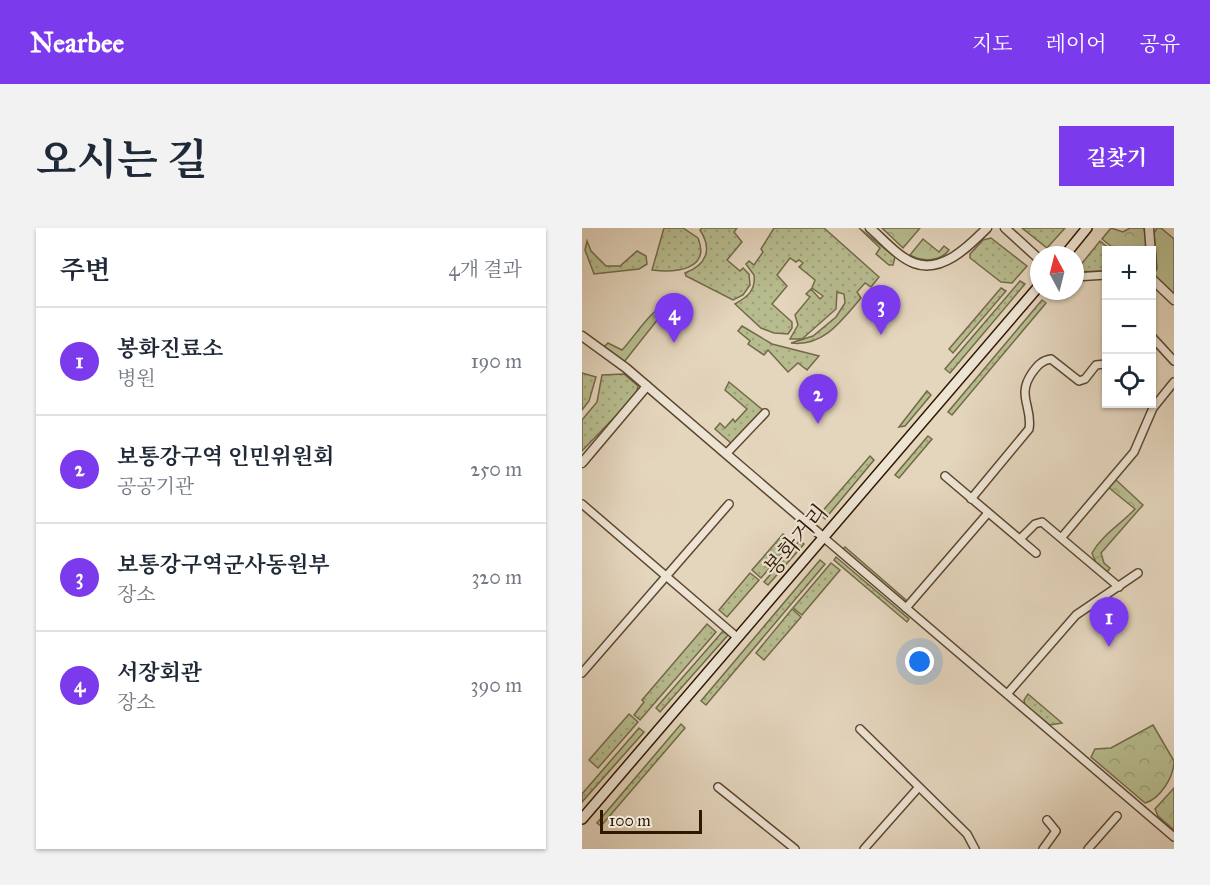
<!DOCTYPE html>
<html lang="ko">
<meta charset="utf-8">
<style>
:root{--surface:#fff;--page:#f2f2f3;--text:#1f2937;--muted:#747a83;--line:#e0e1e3;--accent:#7c3aed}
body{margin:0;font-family:"IM FELL Great Primer","Noto Serif KR",serif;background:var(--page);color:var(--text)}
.controls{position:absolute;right:18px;top:18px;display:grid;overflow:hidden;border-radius:0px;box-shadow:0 2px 4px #0004}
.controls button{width:54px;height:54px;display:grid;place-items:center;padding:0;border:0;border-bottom:2px solid var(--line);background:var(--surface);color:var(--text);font:30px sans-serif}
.compass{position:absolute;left:448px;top:18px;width:54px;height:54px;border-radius:50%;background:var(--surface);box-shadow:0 2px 4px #0004;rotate:353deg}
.scale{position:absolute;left:18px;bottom:15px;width:102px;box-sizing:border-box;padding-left:6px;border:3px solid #2f1700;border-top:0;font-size:16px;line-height:21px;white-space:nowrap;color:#2f1700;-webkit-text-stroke:4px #ede4d4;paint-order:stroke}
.you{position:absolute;left:338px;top:434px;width:21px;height:21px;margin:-15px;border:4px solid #fff;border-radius:50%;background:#1a73e8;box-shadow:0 0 0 9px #1a73e833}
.badge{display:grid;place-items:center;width:39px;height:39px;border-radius:50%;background:var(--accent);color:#fff;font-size:20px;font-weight:700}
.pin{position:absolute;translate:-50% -50px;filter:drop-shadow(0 2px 3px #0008)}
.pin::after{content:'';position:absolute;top:32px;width:21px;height:18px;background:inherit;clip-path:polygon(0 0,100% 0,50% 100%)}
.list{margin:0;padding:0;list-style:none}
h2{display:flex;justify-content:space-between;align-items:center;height:78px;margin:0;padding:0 24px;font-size:26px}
h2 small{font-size:20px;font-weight:400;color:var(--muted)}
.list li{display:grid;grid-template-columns:39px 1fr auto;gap:18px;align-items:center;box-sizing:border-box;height:108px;padding:0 24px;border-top:2px solid var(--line)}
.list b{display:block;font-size:22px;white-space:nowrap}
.list p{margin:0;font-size:20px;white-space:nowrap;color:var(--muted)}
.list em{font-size:20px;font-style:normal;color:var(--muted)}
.icon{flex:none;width:33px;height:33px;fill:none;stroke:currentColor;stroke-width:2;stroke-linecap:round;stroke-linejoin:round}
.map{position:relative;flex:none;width:592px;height:621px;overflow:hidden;border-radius:0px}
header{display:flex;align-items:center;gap:36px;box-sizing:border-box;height:84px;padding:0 30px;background:var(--accent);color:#fff}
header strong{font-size:28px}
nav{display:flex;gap:33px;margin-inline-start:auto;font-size:21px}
.intro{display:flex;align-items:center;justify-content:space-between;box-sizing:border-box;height:144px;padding:0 36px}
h1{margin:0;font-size:42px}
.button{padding:15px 27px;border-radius:0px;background:var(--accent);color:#fff;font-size:21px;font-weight:700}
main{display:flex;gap:36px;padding:0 36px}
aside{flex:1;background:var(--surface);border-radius:0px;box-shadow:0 2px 4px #0004}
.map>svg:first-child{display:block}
.grass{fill:url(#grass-dots);stroke:#736a48;stroke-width:1.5}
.forest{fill:url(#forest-crowns);stroke:#736a48;stroke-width:1.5}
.green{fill:#b7bc8f;stroke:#736a48;stroke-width:1.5}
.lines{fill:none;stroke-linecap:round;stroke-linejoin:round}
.minor-casing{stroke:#5c462f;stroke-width:10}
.tertiary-casing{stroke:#5c462f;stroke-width:11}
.secondary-casing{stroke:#2f1700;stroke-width:12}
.minor{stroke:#ede4d4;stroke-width:7}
.tertiary{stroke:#ede4d4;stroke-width:8}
.secondary{stroke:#ede4d4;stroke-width:9}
.labels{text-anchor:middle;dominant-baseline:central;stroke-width:4.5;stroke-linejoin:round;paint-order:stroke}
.street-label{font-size:22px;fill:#2f1700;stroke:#ede4d4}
</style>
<header>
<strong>Nearbee</strong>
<nav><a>지도</a><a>레이어</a><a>공유</a></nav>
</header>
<div class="intro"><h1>오시는 길</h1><a class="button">길찾기</a></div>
<main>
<aside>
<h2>주변<small>4개 결과</small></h2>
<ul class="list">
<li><span class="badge">1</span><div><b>봉화진료소</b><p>병원</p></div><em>190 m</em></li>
<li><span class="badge">2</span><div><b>보통강구역 인민위원회</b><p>공공기관</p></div><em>250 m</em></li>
<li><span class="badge">3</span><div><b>보통강구역군사동원부</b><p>장소</p></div><em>320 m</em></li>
<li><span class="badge">4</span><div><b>서장회관</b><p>장소</p></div><em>390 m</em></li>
</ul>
</aside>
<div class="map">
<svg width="592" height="621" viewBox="0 0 592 621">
<defs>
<pattern id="grass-dots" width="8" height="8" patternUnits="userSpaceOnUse" patternTransform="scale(1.5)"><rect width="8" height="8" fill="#b7bc8f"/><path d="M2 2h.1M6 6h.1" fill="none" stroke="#9ea17a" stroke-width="1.8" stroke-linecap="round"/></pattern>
<pattern id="forest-crowns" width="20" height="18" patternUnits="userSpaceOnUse" patternTransform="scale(1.5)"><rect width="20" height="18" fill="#b7bc8f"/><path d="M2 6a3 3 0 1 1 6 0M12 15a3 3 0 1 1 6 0" fill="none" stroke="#9ea17a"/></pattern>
</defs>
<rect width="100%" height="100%" fill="#e4d5bd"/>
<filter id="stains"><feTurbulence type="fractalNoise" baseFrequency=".00333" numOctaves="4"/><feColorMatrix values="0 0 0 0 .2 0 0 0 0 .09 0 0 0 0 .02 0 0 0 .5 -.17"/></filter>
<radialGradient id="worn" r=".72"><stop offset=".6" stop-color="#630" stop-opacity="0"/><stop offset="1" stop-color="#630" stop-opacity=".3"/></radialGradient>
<g class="grass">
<path d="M82,0H101L116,10C129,42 93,45 70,42Z"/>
<path d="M120,0H155L152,4L160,14L145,32L158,43L161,40L167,46L168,57L161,67L151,72L104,48L103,45C124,37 131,22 118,2Z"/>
<path d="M192,0H242L297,49L289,59L283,55L275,64L279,70C260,92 242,119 209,115L231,108L254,89L263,75L262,66L255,64L254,81L220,111H208L216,97L213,87L228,69L224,66L229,61L238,71L241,68L230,60L233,52L217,39L221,35L217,32L214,34L208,30L195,47L205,58L190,76L210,94V100L206,106L192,105L179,100L153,76C165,69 174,63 172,47L164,36L167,33L172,37L181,24L179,21Z"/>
<path d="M277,0L313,29L311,37H307L294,26L298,20Z"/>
<path d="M440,0H483L465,20Z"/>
<path d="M409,10L445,38L430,55L419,54L388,30V26L401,12Z"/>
<path d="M5,13L9,23L24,38H38L55,23L64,28L65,36L57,41L12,46L3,22Z"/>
<path d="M518,13L529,22H524V43L493,44Z"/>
<path d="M438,53L443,56L368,145L363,141Z"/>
<path d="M419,60L424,63L371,125L367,121Z"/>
<path d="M460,72L464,75L370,187L366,184Z"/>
<path d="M160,98L190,116L237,128L225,142L216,135L206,144L186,122L182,127L166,116L168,113L156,103Z"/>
<path d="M0,145L14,149L7,173L0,182Z"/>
<path d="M42,146L56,158L54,167L0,223V192L15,174L20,147Z"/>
<path d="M147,154L182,183L150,216L133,201L138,195L143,200L151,191L153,194L165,181L143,162Z"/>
<path d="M345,163L349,167L323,198L317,199Z"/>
<path d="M346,208L350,211L317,250L313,247Z"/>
<path d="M288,228L292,232L243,291L238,286Z"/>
<path d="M201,306L210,313L179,350L170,342Z"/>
<path d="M218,312L222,316L186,357L182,354Z"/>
<path d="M263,319L324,372L321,374L260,322Z"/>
<path d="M254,329L327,391L325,394L252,332Z"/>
<path d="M238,332L243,336L124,477L119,473Z"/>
<path d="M249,335L258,342L220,387L211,380Z"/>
<path d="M168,345L177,352L145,389L137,382Z"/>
<path d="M210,381L219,389L182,432L174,425Z"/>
<path d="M125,396L134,404L58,492L52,487L62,474L60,472Z"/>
<path d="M141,403L146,407L78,484L74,480Z"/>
<path d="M446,466L480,495L468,497L443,477L442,472Z"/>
<path d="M47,486L56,494L16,540L7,532Z"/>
<path d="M99,496L103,500L19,598L15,595Z"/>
<path d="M57,500L62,504L0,574V566Z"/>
</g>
<g class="forest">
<path d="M300,0H338L321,20Z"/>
<path d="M529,0L541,4L548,0H562L566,22H534L520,11Z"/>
<path d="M341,11L357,24L362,18L367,22C358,34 339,34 328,27Z"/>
<path d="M86,76L94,80L80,86L42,134L22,119L26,115L40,122C51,111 70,79 86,76Z"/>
<path d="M533,251L561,277L519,325L522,335L528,340L525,344L514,335L510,325C520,307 539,296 553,281L526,259Z"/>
<path d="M571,497L592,533C592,549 578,571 563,575L509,529L513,521L529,520Z"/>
<path d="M592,560V602L576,588L573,581Z"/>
</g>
<path class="green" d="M575,0H579L592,11V68L570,49L574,32L572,5Z"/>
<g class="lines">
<defs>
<g id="minor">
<path d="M493,49L524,47"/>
<path d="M570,109L592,133"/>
<path d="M144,226L183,185"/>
<path d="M363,248L454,325"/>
<path d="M389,271L447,201C451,179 434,168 450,145C455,138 460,132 469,131L497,153L503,151L514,137L523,136"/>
<path d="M0,276L156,410"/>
<path d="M241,309L592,609"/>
<path d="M480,309L552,224L571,180L592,154"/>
<path d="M438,311L453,296L460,294L537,359"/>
<path d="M324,380L406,285"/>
<path d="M0,445L147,276"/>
<path d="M426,465L494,387L556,345"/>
<path d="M278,501L385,606L393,621"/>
<path d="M136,559L213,621"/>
<path d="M282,621L336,560"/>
<path d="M461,621L474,603L465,592"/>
<path d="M506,621L535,588"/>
</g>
<g id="tertiary">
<path d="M288,0C301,11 316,29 332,35C360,46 388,17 405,0"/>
<path d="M423,0L457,31"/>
<path d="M567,0L570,40"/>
<path d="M570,51L592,72"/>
<path d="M0,108L44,140L241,309"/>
<path d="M0,235L65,158"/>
</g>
<g id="secondary">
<path d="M483,27L505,0"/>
<path d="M0,591L457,58"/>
</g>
</defs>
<use href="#minor" class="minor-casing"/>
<use href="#tertiary" class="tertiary-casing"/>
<use href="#secondary" class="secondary-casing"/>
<use href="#minor" class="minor"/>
<use href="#tertiary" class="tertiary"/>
<use href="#secondary" class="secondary"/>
</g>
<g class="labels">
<g class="street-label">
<text transform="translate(214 312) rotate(-50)">봉화거리</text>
</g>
</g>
<rect width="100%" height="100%" filter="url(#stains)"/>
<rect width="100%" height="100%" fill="url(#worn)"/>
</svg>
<div class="controls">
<button>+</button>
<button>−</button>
<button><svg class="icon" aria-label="locate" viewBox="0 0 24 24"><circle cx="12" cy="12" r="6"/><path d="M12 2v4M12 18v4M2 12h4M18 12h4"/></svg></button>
</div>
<svg class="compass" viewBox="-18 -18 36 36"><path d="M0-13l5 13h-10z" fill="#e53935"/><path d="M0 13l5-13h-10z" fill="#747a83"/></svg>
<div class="scale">100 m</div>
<div class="you"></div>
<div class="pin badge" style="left:527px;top:419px">1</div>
<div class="pin badge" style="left:236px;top:196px">2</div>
<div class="pin badge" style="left:299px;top:107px">3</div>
<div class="pin badge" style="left:92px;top:115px">4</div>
</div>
</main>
